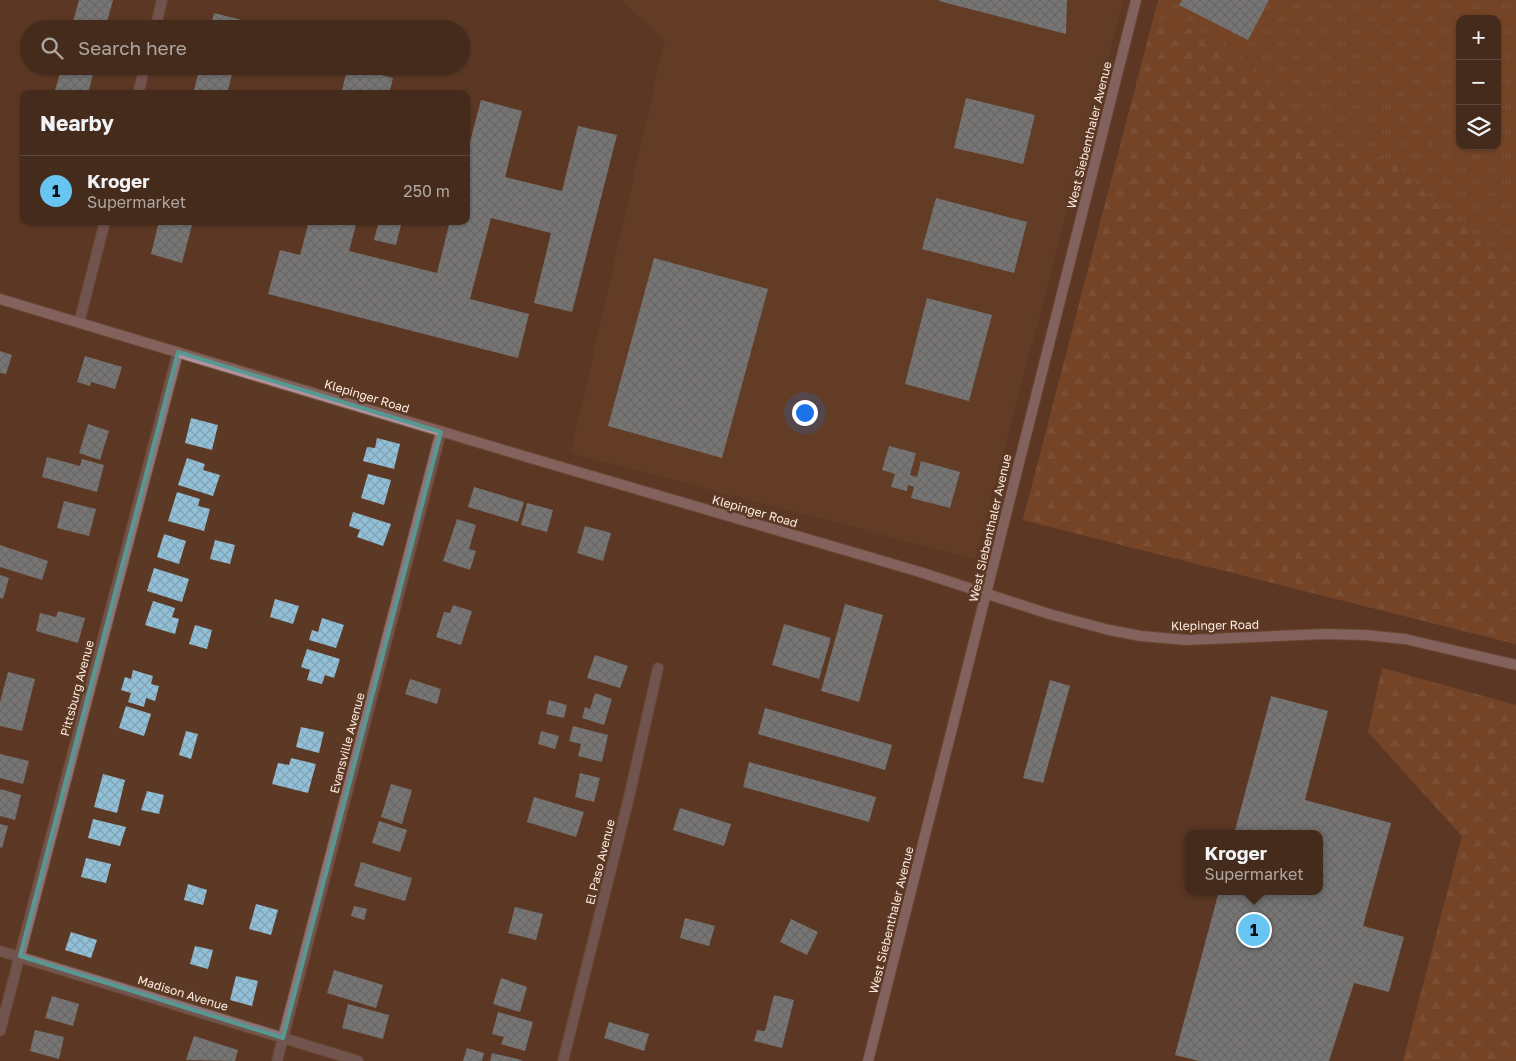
<!DOCTYPE html>
<meta charset="utf-8">
<style>
:root{--surface:#452b1b;--page:#4c3324;--text:#f1f3f6;--muted:#b0a7a3;--line:#5d473a;--accent:#68c4f0}
body{margin:0;font-family:"Golos Text",sans-serif;background:var(--page);color:var(--text)}
.controls{position:absolute;right:15px;top:15px;display:grid;overflow:hidden;border-radius:10px;box-shadow:0 1px 4px #0004}
.controls button{width:45px;height:45px;display:grid;place-items:center;padding:0;border:0;border-bottom:1px solid var(--line);background:var(--surface);color:var(--text);font:25px sans-serif}
.you{position:absolute;left:804px;top:412px;width:18px;height:18px;margin:-12px;border:4px solid #fff;border-radius:50%;background:#1a73e8;box-shadow:0 0 0 8px #1a73e833}
.badge{display:grid;place-items:center;width:32px;height:32px;border-radius:50%;background:var(--accent);color:#111;font-size:16px;font-weight:700}
.pin{position:absolute;translate:-50% -50%;border:2px solid #fff;box-shadow:0 1px 5px #0006}
.popup{position:absolute;left:1185px;top:830px;width:138px;height:65px;box-sizing:border-box;display:grid;place-content:center;border-radius:10px;background:var(--surface);filter:drop-shadow(0 1px 4px #0005);font-size:16px;white-space:nowrap;color:var(--muted)}
.popup b{font-size:19px;color:var(--text)}
.popup::after{content:'';position:absolute;left:50%;top:100%;margin-left:-10px;border:10px solid transparent;border-top-color:var(--surface)}
.list{margin:0;padding:0;list-style:none}
h2{display:flex;justify-content:space-between;align-items:center;height:65px;margin:0;padding:0 20px;font-size:21px}
h2 small{font-size:16px;font-weight:400;color:var(--muted)}
.list li{display:grid;grid-template-columns:32px 1fr auto;gap:15px;align-items:center;box-sizing:border-box;height:70px;padding:0 20px;border-top:1px solid var(--line)}
.list b{display:block;font-size:19px;white-space:nowrap}
.list p{margin:0;font-size:16px;white-space:nowrap;color:var(--muted)}
.list em{font-size:16px;font-style:normal;color:var(--muted)}
.icon{flex:none;width:28px;height:28px;fill:none;stroke:currentColor;stroke-width:2;stroke-linecap:round;stroke-linejoin:round}
.map{position:relative;flex:none;width:1516px;height:1061px;overflow:hidden}
.search{position:absolute;background:var(--surface);box-shadow:0 1px 4px #0004;left:20px;top:20px;width:450px;height:55px;display:flex;align-items:center;gap:12px;box-sizing:border-box;padding:0 18px;border-radius:28px;color:var(--muted);font-size:19px}
.panel{position:absolute;background:var(--surface);box-shadow:0 1px 4px #0004;left:20px;top:90px;width:450px;height:135px;border-radius:10px}
.map>svg:first-child{display:block}
.built{fill:#6a4027}
.grass{fill:url(#grass-tufts);fill-rule:evenodd}
.forest{fill:url(#forest-firs)}
.building{fill:url(#building-cross-hatch)}
.lines{fill:none;stroke-linecap:round;stroke-linejoin:round}
.street-casing{stroke:#765642;stroke-width:12}
.secondary-casing{stroke:#765642;stroke-width:12}
.street{stroke:#8a767e;stroke-width:10}
.secondary{stroke:#b1929f;stroke-width:10}
.marked{fill:none;stroke:#579991;stroke-width:4;stroke-linejoin:round}
.labels{text-anchor:middle;dominant-baseline:central;stroke-width:5;stroke-linejoin:round;paint-order:stroke}
.street-label{font-size:12px;fill:#feece2;stroke:#5c3924}
</style>
<div class="map">
<svg width="1516" height="1061" viewBox="0 0 1516 1061">
<defs>
<pattern id="grass-tufts" width="24" height="20" patternUnits="userSpaceOnUse" patternTransform="scale(1.25)"><rect width="24" height="20" fill="#93532b"/><path d="M3 7l-1-3M5 7V3M7 7l1-3M15 17l-1-3M17 17v-4M19 17l1-3" fill="none" stroke="#a36c49"/></pattern>
<pattern id="forest-firs" width="22" height="20" patternUnits="userSpaceOnUse" patternTransform="scale(1.25)"><rect width="22" height="20" fill="#93532b"/><path d="M5 1l3.5 6h-7zM16 11l3.5 6h-7z" fill="#a36c49"/></pattern>
<pattern id="building-cross-hatch" width="8" height="8" patternUnits="userSpaceOnUse" patternTransform="scale(1.25)"><rect width="8" height="8" fill="#92c0d8"/><path d="M0 0l8 8M0 8l8-8" fill="none" stroke="#80a2b3"/></pattern>
</defs>
<rect width="100%" height="100%" fill="#5c3924"/>
<path class="built" d="M621,0H1123L975,559L571,453L665,40Z"/>
<path class="grass" d="M1158,0H1516V644L1023,520ZM1460,19H1497V146H1460Z"/>
<g class="forest">
<path d="M1154,17L1211,36L1251,64L1292,108L1334,143L1393,162L1443,210L1516,268V644L1023,520Z"/>
<path d="M1382,668L1516,705V1061H1403L1462,836L1368,732Z"/>
</g>
<g class="building">
<path d="M79,0H113L105,29H71Z"/>
<path d="M939,0H1067L1066,34L939,1Z"/>
<path d="M1182,0H1269L1248,40L1179,5Z"/>
<path d="M214,13L246,21L244,29H210Z"/>
<path d="M62,66H95L88,94H54Z"/>
<path d="M200,66H234L227,94H193Z"/>
<path d="M348,66L393,78L389,94H341Z"/>
<path d="M966,98L1035,115L1023,164L954,148Z"/>
<path d="M481,100L522,111L505,177L562,191L578,126L617,135L572,312L534,303L551,233L491,218L470,299L529,314L518,358L268,294L280,250L300,255L309,221H357L349,251L437,273L450,221H466V157Z"/>
<path d="M936,198L1027,222L1014,273L922,249Z"/>
<path d="M159,221H193L182,263L151,254Z"/>
<path d="M379,221H402L396,245L374,240Z"/>
<path d="M654,258L768,289L722,458L608,426Z"/>
<path d="M927,298L992,315L969,401L905,384Z"/>
<path d="M0,351L12,355L6,374L0,373Z"/>
<path d="M85,356L122,367L115,389L91,382L90,386L77,382Z"/>
<path d="M191,418L218,425L212,450L185,443Z"/>
<path d="M88,424L109,431L100,460L79,453Z"/>
<path d="M377,438L400,444L394,469L363,461L367,447L375,448Z"/>
<path d="M889,446L916,453L910,475L917,477L921,461L960,472L950,508L911,498L914,487L908,485L907,491L891,487L895,474L882,470Z"/>
<path d="M47,457L80,466L82,459L104,465L97,492L42,477Z"/>
<path d="M187,458L205,464L203,470L220,475L213,496L178,485Z"/>
<path d="M368,474L391,480L384,505L361,498Z"/>
<path d="M474,487L524,502L518,522L468,507Z"/>
<path d="M177,492L200,499L198,506L210,509L204,531L168,521Z"/>
<path d="M64,501L96,509L89,536L57,528Z"/>
<path d="M527,503L553,510L547,532L521,525Z"/>
<path d="M353,512L391,524L383,546L357,537L360,530L349,526Z"/>
<path d="M457,519L476,525L469,549L476,551L470,570L443,561Z"/>
<path d="M585,526L611,533L603,561L577,553Z"/>
<path d="M164,534L186,541L179,564L157,557Z"/>
<path d="M215,540L235,545L230,564L210,559Z"/>
<path d="M0,545L48,561L42,580L0,567Z"/>
<path d="M154,568L189,579L182,602L147,591Z"/>
<path d="M0,575L9,578L3,599L0,598Z"/>
<path d="M275,599L299,606L293,624L270,617Z"/>
<path d="M153,601L175,608L172,617L179,619L175,634L145,625Z"/>
<path d="M845,604L883,615L859,702L821,691Z"/>
<path d="M453,605L472,611L461,645L436,637L444,612L450,613Z"/>
<path d="M58,611L85,618L78,643L36,631L40,613L56,617Z"/>
<path d="M322,618L344,625L336,648L309,640L312,630L318,632Z"/>
<path d="M784,624L831,638L819,679L772,665Z"/>
<path d="M195,625L212,630L207,649L189,644Z"/>
<path d="M307,649L340,659L334,678L325,675L322,684L307,680L310,670L301,667Z"/>
<path d="M595,655L628,666L620,688L587,678Z"/>
<path d="M133,670L153,676L151,684L159,686L155,701L146,698L144,707L128,702L131,693L121,690L125,677L131,679Z"/>
<path d="M8,672L35,679L22,731L0,726V702Z"/>
<path d="M410,679L441,689L437,704L405,694Z"/>
<path d="M1050,680L1070,686L1043,783L1023,778Z"/>
<path d="M595,693L612,699L604,725L582,718L585,707L590,709Z"/>
<path d="M1271,696L1328,711L1305,800L1391,823L1363,926L1404,937L1389,992L1354,983L1329,1061H1199L1175,1055L1219,891H1319V834H1234Z"/>
<path d="M549,700L567,705L564,718L546,714Z"/>
<path d="M126,706L151,714L144,736L119,728Z"/>
<path d="M765,708L892,745L885,770L758,734Z"/>
<path d="M573,726L608,735L602,762L578,756L581,744L569,741Z"/>
<path d="M301,727L324,732L319,753L296,747Z"/>
<path d="M186,731L198,734L191,759L179,755Z"/>
<path d="M541,731L559,736L555,749L538,744Z"/>
<path d="M0,754L29,761L23,784L0,778Z"/>
<path d="M291,758L316,764L308,793L272,784L278,763L289,765Z"/>
<path d="M749,762L876,797L869,822L743,787Z"/>
<path d="M580,773L600,778L594,802L575,797Z"/>
<path d="M103,774L125,780L117,813L94,807Z"/>
<path d="M391,784L412,790L402,824L381,817Z"/>
<path d="M0,789L21,795L15,820L0,816Z"/>
<path d="M147,791L164,795L159,814L141,810Z"/>
<path d="M534,797L584,812L576,837L527,822Z"/>
<path d="M680,808L731,824L724,846L673,830Z"/>
<path d="M93,819L126,827L120,846L88,838Z"/>
<path d="M379,821L407,830L400,852L372,843Z"/>
<path d="M0,824L8,826L2,848L0,847Z"/>
<path d="M86,858L111,864L106,883L81,877Z"/>
<path d="M361,862L412,878L405,901L354,886Z"/>
<path d="M188,884L207,890L203,905L184,900Z"/>
<path d="M256,904L278,910L271,935L249,929Z"/>
<path d="M354,906L367,909L364,920L351,916Z"/>
<path d="M515,907L543,914L536,940L508,933Z"/>
<path d="M685,918L715,926L709,946L680,938Z"/>
<path d="M791,919L818,932L807,955L780,942Z"/>
<path d="M71,932L97,940L91,958L65,950Z"/>
<path d="M195,946L213,950L208,969L190,964Z"/>
<path d="M334,970L383,985L376,1008L327,993Z"/>
<path d="M236,976L258,981L252,1006L230,1000Z"/>
<path d="M501,978L527,987L520,1012L493,1004Z"/>
<path d="M774,995L794,1000L782,1048L754,1041L757,1030L765,1031Z"/>
<path d="M52,996L79,1004L73,1026L45,1018Z"/>
<path d="M348,1004L389,1015L383,1039L342,1028Z"/>
<path d="M498,1012L533,1022L525,1051L501,1044L504,1037L492,1034Z"/>
<path d="M609,1022L649,1034L644,1051L604,1038Z"/>
<path d="M35,1030L64,1037L59,1059L30,1051Z"/>
<path d="M194,1036L238,1050L235,1061L186,1060Z"/>
<path d="M467,1048L484,1053L482,1061H463Z"/>
<path d="M492,1053L522,1060V1061H490Z"/>
</g>
<g class="lines">
<defs>
<g id="street">
<path d="M155,29L162,0"/>
<path d="M138,94L145,66"/>
<path d="M79,323L105,221"/>
<path d="M0,951L358,1061"/>
<path d="M0,1031L178,352"/>
<path d="M277,1061L441,432"/>
<path d="M563,1061L629,797L658,668"/>
</g>
<g id="secondary">
<path d="M0,299L527,457L920,572L1049,614L1109,630L1141,636L1186,640L1324,634L1365,635L1405,639L1516,665"/>
<path d="M868,1061L1136,0"/>
</g>
</defs>
<use href="#street" class="street-casing"/>
<use href="#secondary" class="secondary-casing"/>
<use href="#street" class="street"/>
<use href="#secondary" class="secondary"/>
</g>
<path d="M0 0H1516V1061H0ZM178,352L441,432L283,1038L20,956Z" fill="#5c3924" fill-opacity=".55" fill-rule="evenodd"/>
<path class="marked" d="M178,352L441,432L283,1038L20,956Z"/>
<g class="labels">
<g class="street-label">
<text transform="translate(1089 135) rotate(-76)">West Siebenthaler Avenue</text>
<text transform="translate(367 396) rotate(17)">Klepinger Road</text>
<text transform="translate(755 511) rotate(16)">Klepinger Road</text>
<text transform="translate(990 528) rotate(-77)">West Siebenthaler Avenue</text>
<text transform="translate(1215 625) rotate(-1)">Klepinger Road</text>
<text transform="translate(77 688) rotate(-75)">Pittsburg Avenue</text>
<text transform="translate(347 743) rotate(-75)">Evansville Avenue</text>
<text transform="translate(600 862) rotate(-76)">El Paso Avenue</text>
<text transform="translate(891 920) rotate(-76)">West Siebenthaler Avenue</text>
<text transform="translate(183 993) rotate(17)">Madison Avenue</text>
</g>
</g>
</svg>
<div class="controls">
<button>+</button>
<button>−</button>
<button><svg class="icon" aria-label="layers" viewBox="0 0 24 24"><path d="M12 4l9 5-9 5-9-5zM3 14l9 5 9-5"/></svg></button>
</div>
<div class="you"></div>
<div class="pin badge" style="left:1254px;top:930px">1</div>
<div class="popup"><b>Kroger</b>Supermarket</div>
<div class="search"><svg class="icon" aria-label="search" viewBox="0 0 24 24"><circle cx="10" cy="10" r="6"/><path d="M15 15l6 6"/></svg>Search here</div>
<section class="panel">
<h2>Nearby<small></small></h2>
<ul class="list">
<li><span class="badge">1</span><div><b>Kroger</b><p>Supermarket</p></div><em>250 m</em></li>
</ul>
</section>
</div>
